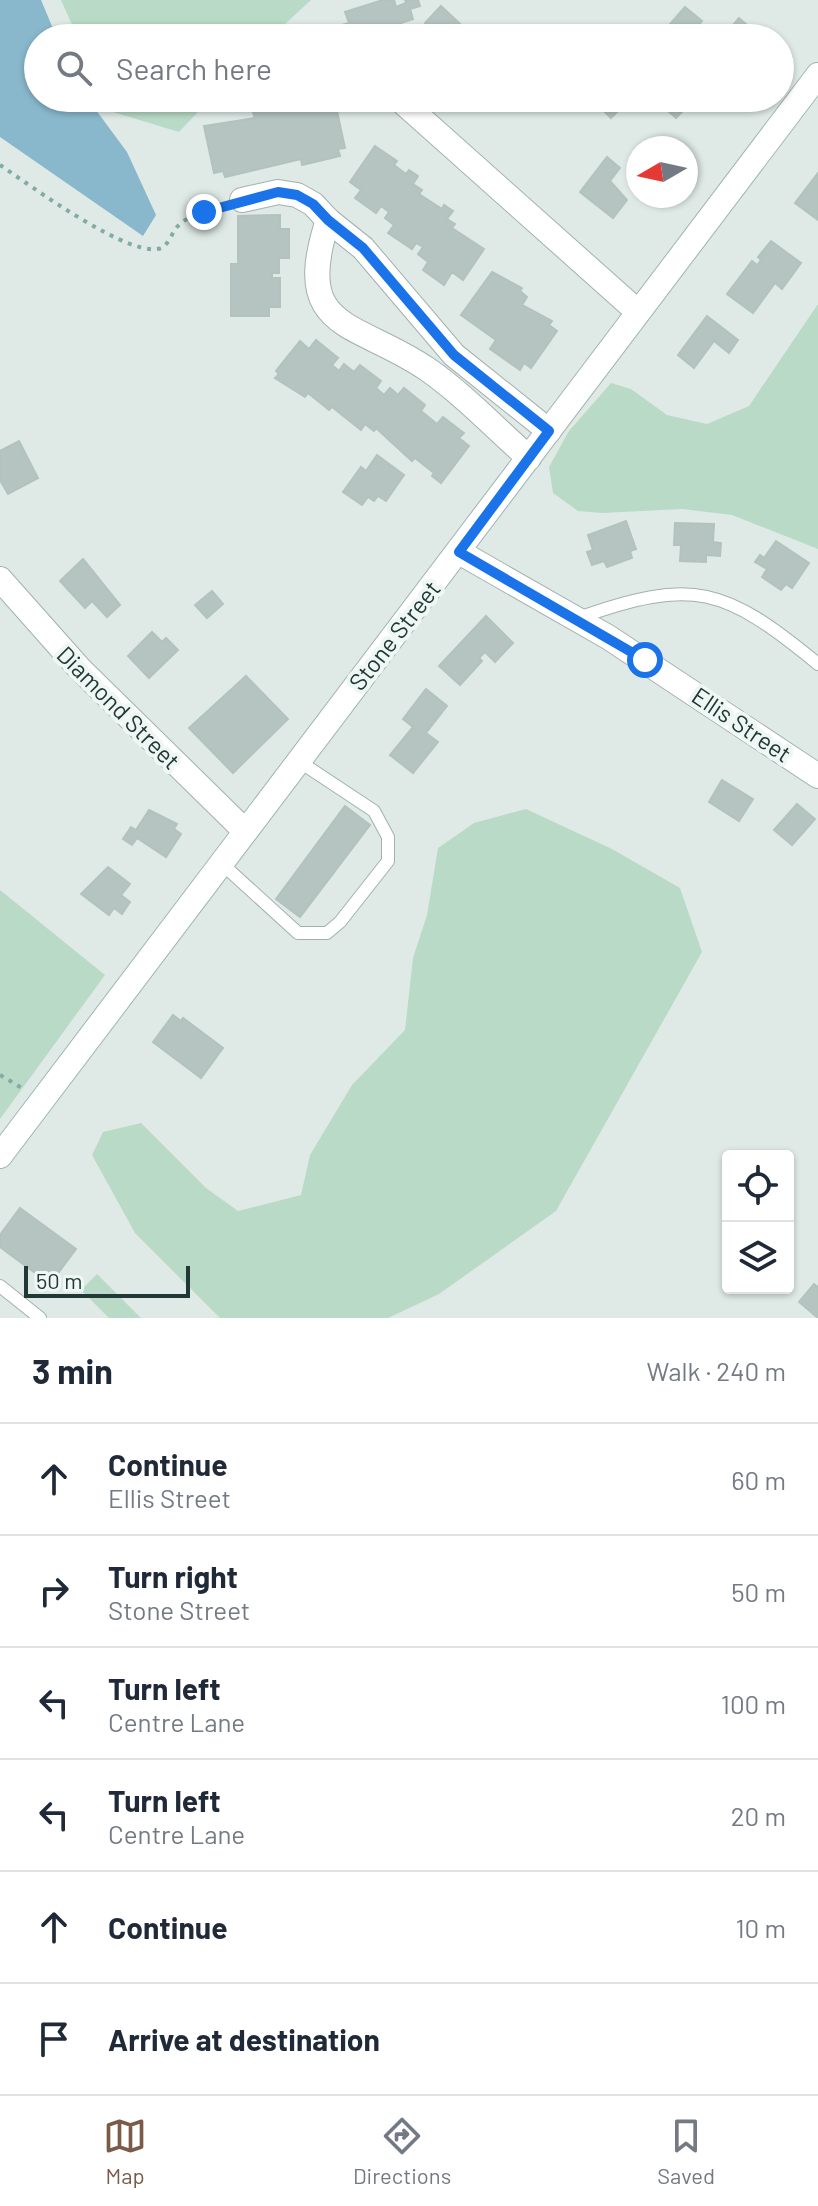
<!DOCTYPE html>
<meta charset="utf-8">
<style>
:root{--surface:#fff;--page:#f6f6f7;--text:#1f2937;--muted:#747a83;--line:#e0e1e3;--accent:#7b5a48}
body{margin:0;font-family:Barlow,sans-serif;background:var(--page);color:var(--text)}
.controls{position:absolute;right:24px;bottom:24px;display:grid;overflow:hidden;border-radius:8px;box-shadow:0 2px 6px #0004}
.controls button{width:72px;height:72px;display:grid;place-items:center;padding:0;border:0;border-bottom:2px solid var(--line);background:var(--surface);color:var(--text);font:40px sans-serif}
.compass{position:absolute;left:626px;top:136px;width:72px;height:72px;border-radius:50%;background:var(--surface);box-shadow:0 2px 6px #0004;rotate:261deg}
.scale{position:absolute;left:24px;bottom:20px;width:166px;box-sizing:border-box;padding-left:8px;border:4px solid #213936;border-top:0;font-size:22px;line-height:28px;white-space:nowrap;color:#213936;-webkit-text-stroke:6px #eff7f4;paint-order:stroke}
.stop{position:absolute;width:24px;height:24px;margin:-18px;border:6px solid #1a73e8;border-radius:50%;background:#fff}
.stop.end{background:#1a73e8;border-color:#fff;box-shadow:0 2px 8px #0008}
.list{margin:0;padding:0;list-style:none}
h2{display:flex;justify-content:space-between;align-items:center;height:104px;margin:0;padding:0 32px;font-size:34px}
h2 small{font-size:26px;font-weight:400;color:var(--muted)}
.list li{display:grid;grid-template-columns:52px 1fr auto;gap:24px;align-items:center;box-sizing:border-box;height:112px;padding:0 32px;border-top:2px solid var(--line)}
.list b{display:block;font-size:30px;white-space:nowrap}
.list p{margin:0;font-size:26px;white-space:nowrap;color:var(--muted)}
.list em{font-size:26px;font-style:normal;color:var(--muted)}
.icon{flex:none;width:44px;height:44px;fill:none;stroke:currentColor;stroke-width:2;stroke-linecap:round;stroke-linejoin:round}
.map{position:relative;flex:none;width:818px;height:1318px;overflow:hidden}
.search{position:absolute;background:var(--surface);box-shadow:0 2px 6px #0004;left:24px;right:24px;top:24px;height:88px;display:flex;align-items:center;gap:20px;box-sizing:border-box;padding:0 28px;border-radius:44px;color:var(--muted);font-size:30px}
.sheet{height:776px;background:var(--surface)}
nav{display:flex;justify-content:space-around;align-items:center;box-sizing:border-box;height:112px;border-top:2px solid var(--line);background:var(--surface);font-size:22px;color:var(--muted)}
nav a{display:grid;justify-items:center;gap:4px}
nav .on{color:var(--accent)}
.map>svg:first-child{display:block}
.green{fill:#b9dac7}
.water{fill:#89b8cd}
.building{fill:#b5c4c0;stroke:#b2c3be;stroke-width:2}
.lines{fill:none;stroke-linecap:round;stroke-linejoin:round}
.lane-casing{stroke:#a2b1ae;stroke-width:14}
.street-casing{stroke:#a2b1ae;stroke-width:26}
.secondary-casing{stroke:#9fb5b0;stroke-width:26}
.path{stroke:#81aca5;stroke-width:4;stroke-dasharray:4 6;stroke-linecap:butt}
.lane{stroke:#fff;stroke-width:12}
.street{stroke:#fff;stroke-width:24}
.secondary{stroke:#fff;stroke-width:24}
.route{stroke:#1a73e8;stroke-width:10}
.labels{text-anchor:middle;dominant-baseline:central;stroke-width:8;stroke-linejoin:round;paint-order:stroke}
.street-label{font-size:24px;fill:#213936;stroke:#eff7f4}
</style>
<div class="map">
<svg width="818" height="1318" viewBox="0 0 818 1318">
<rect width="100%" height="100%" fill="#dfeae7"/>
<g class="green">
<path d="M61,0H311L270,38H78Z"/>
<path d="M106,98H211L179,132L113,112Z"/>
<path d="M818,304V549L732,515L682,509L602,513L578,511L553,493L549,467L569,431L611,383L631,389L667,415L707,424L749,406Z"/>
<path d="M526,809L612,849L680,888L702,952L556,1211L439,1294L388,1318H220L135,1233L92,1155L103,1132L141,1123L206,1188L238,1211L301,1195L310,1155L352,1085L405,1030L413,958L427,915L438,848L474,823Z"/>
<path d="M0,890L105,975L0,1119Z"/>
<path d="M97,1274L141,1318H109L81,1290Z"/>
</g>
<path class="water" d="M0,0H41L57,38H38V98H87L127,152L156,215L143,236L0,137Z"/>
<g class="building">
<path d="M383,0H394L396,7L406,3L405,0H418L420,6L410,9L413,19L401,23L403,29L375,38H341L338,26L349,23L345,12Z"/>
<path d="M441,6L475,38H434L437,35L425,23Z"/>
<path d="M685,7L702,21L688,38L670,24Z"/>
<path d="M739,18L762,38H722Z"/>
<path d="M606,98L620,109L611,118L599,106Z"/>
<path d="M654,98H692L694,99L676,118Z"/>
<path d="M335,102L345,148L338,149L340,156L302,165L301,159L225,177L223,171L214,173L204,126L255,118L253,113L281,107L290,112Z"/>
<path d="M375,146L397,161L394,165L406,174L409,170L418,176L413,184L422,190L419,194L442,209L444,205L453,211L447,219L455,224L452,228L484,249L463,280L452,272L444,285L423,270L428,262L418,254L423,247L416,243L412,249L388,233L394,225L385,218L389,212L381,206L376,213L355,198L361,190L350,182Z"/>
<path d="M607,157L620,168L610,181L627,200L613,218L580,192Z"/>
<path d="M818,173V220L795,203Z"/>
<path d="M280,215V229H289V258H279V273H272V278H280V307H269V316H231V264H238V216Z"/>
<path d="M771,241L801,263L782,289L775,283L753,313L727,294L752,261L757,265L761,260L758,257Z"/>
<path d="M492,272L522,288L520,291L527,297L522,305L552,321L549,325L557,331L531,368L524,363L520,370L490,349L496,340L461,315Z"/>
<path d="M707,316L738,340L729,353L714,341L694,368L678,355Z"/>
<path d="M316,340L338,358L332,365L339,371L344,364L354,372L360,365L381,381L376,388L384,395L390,388L398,395L404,388L425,405L421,411L437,424L443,417L464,433L459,438L469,446L441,483L432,476L434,473L415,458L412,461L376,428L374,431L365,424L361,430L332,407L329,410L308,393L305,397L275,378L279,374L276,371L300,341L309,349Z"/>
<path d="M19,441L38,478L8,494L0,480V451Z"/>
<path d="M377,455L404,475L386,501L378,496L374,501L368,497L362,505L343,492L361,467L366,471Z"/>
<path d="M626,521L636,549L630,551L632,558L607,567L604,561L592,565L587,552L593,550L588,535Z"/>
<path d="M675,523L714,524L713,542L721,543L720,556L706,555V562L680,561L681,545H674Z"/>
<path d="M776,541L809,563L792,588L786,584L781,590L762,577L767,569L755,562L760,555L764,558Z"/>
<path d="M83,559L120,605L107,617L92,601L85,608L60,581Z"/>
<path d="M212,591L223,604L207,618L195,605Z"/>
<path d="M486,616L513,643L495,662L485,652L479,658L482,661L460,685L439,666Z"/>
<path d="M152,632L162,642L166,638L178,650L149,678L128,656Z"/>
<path d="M246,676L288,719L233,773L189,728Z"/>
<path d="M426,689L447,706L426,733L438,742L413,773L390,755L413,727L403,719Z"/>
<path d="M722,780L753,799L739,821L709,802Z"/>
<path d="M797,804L815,819L792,845L774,830Z"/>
<path d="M345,806L370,825L300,917L276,899Z"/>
<path d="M149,810L177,824L174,829L181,834L166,857L137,838L132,845L123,839L131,827L136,830Z"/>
<path d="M108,867L130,884L121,895L130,902L122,914L114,908L109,915L81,894Z"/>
<path d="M173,1015L181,1021L183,1018L223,1048L201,1078L153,1042Z"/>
<path d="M20,1208L76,1249L50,1284L0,1247V1235Z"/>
<path d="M814,1284L818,1287V1318L799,1302Z"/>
</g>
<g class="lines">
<defs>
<g id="lane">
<path d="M578,618C694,577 724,587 818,664"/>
<path d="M220,862L298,933H327L340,922L388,861V837L374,811L297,760"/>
<path d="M0,1286L40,1318"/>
</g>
<g id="street">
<path d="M398,98L638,312"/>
<path d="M242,200L278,192L297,195L313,204L328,220L363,248L454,355L549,431"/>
<path d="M328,220C291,332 355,320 427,369C463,394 496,429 529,458"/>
<path d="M459,552L608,637L818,776"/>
<path d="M0,579L79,668L244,830"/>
</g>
<path id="secondary" d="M0,1156L818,75"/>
</defs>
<use href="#lane" class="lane-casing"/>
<use href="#street" class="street-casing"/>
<use href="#secondary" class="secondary-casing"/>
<g class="path">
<path d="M0,165C27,183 136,264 163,247C169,243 172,233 177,227C188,215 206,211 221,206"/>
<path d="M0,1075L22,1088"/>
</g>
<use href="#lane" class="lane"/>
<use href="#street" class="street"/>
<use href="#secondary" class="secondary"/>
</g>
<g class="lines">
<path class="route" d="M204,212L278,192L297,195L313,204L328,220L363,248L454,355L549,431L459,552L645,660"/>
</g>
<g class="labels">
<g class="street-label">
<text transform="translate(394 635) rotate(-52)">Stone Street</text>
<text transform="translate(119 707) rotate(45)">Diamond Street</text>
<text transform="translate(742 724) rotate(34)">Ellis Street</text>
</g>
</g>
</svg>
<div class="controls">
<button><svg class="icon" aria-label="locate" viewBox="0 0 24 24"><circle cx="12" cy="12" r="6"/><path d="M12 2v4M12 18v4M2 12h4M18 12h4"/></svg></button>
<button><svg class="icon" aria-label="layers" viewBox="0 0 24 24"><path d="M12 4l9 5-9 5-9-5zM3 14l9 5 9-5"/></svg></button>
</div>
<svg class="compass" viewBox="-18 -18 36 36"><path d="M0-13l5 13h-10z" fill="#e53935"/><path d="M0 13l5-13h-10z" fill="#747a83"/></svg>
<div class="scale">50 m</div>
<div class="stop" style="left:645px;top:660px"></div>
<div class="stop end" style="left:204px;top:212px"></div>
<div class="search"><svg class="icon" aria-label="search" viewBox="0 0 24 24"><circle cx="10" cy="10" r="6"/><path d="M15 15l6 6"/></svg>Search here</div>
</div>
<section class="sheet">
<h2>3 min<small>Walk · 240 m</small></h2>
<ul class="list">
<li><svg class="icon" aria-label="ahead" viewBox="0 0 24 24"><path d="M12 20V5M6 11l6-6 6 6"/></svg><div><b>Continue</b><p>Ellis Street</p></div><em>60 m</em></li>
<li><svg class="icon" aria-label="right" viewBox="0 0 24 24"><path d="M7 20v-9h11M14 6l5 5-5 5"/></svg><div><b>Turn right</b><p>Stone Street</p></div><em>50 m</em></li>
<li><svg class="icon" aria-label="left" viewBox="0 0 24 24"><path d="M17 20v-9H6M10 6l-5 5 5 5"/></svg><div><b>Turn left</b><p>Centre Lane</p></div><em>100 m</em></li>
<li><svg class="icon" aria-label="left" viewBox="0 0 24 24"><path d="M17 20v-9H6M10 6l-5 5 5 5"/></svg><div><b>Turn left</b><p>Centre Lane</p></div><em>20 m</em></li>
<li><svg class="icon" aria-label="ahead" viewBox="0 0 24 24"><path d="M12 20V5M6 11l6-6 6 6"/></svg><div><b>Continue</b></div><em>10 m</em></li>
<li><svg class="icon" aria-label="arrive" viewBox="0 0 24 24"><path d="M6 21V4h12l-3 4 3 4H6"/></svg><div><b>Arrive at destination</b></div></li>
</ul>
</section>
<nav>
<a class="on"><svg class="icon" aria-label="map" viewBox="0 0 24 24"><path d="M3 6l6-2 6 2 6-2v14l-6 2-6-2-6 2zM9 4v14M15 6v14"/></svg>Map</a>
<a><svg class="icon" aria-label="directions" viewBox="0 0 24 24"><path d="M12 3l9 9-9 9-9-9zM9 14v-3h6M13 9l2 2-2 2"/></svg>Directions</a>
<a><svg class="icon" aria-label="saved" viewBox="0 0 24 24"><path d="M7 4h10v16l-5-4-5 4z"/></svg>Saved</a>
</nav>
